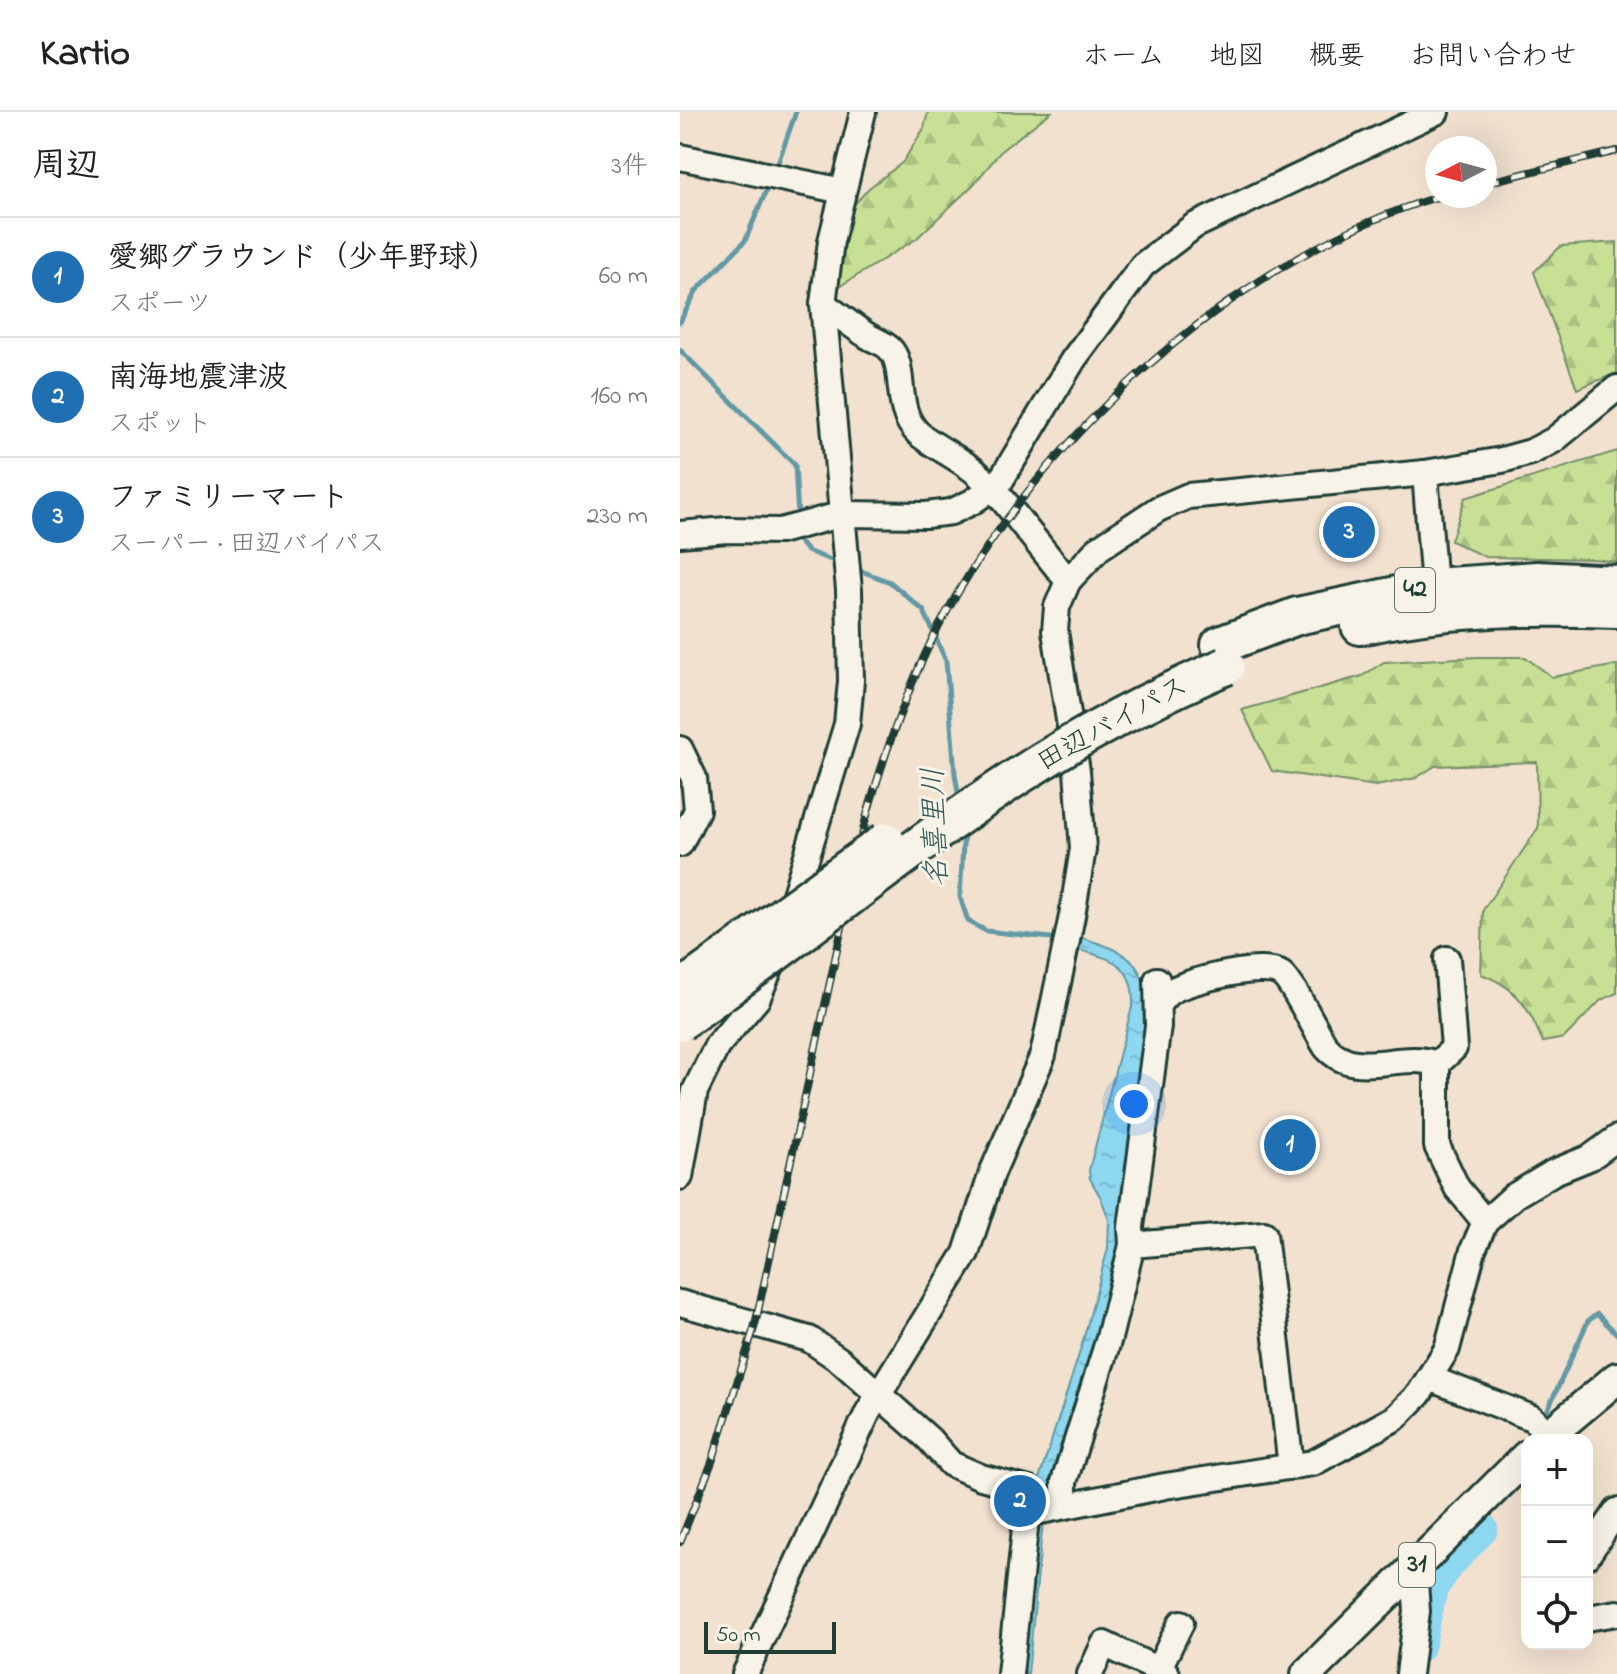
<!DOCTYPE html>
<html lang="ja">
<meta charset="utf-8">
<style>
:root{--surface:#fff;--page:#f6f6f6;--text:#202124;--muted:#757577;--line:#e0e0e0;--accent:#1f6fb2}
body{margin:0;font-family:"Indie Flower","Klee One",sans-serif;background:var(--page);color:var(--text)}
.controls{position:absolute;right:24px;bottom:24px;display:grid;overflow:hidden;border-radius:16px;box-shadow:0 8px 32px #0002}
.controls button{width:72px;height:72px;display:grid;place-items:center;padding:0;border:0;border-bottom:2px solid var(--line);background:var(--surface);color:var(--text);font:40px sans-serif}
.compass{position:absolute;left:745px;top:24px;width:72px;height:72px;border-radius:50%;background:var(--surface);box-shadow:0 8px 32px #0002;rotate:264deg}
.scale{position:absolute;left:24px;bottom:20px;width:132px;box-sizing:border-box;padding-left:8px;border:4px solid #1f3d34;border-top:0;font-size:22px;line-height:28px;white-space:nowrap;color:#1f3d34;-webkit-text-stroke:6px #f7f3e8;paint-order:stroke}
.you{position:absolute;left:454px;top:992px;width:28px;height:28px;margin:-20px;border:6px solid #fff;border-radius:50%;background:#1a73e8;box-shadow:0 0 0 12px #1a73e833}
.badge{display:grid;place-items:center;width:52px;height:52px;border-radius:50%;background:var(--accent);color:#fff;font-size:26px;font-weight:700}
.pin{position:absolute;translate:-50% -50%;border:4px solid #fff;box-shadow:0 2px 8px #0006}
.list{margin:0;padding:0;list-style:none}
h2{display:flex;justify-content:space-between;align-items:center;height:104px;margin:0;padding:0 32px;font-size:34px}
h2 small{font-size:26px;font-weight:400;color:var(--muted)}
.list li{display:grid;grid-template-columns:52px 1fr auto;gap:24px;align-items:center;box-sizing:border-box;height:120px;padding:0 32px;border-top:2px solid var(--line)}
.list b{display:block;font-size:30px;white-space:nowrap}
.list p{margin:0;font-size:26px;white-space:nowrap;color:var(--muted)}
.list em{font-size:26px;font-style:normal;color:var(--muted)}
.icon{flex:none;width:44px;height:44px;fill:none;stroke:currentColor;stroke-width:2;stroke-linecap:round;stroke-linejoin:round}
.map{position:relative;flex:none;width:937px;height:1562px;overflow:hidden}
header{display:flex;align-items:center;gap:48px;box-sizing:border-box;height:112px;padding:0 40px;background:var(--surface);border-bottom:2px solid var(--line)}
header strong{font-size:38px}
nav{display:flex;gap:44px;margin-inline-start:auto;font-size:28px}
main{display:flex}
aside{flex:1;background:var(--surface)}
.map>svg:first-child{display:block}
.forest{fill:url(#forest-firs);stroke:#738e65;stroke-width:2}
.water{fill:url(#water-ripples);stroke:#6299a5;stroke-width:2}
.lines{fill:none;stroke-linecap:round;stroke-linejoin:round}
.stream{stroke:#6299a5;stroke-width:5}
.river{stroke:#8ed7f0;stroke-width:32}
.minor-casing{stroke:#1f3d34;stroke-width:30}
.major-casing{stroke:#1f3d34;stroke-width:36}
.highway-casing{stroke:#1f3d34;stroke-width:42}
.minor{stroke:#f7f3e8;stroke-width:24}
.major{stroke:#f7f3e8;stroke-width:30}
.highway{stroke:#f7f3e8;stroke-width:36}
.rail-casing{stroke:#1f3d34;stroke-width:8}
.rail{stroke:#f7f3e8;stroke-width:5;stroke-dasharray:15;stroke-linecap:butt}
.highway-bridge-casing{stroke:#1f3d34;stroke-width:42;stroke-linecap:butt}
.highway-bridge{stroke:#f7f3e8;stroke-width:36}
.labels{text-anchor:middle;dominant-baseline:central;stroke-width:6;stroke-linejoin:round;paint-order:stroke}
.shield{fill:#f7f3e8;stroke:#60746a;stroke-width:2}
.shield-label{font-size:26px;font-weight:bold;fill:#1f3d34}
.street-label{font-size:28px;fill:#1f3d34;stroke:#f7f3e8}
.water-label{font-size:30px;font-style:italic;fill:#355c5a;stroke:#f7f3e8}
</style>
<header>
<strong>Kartio</strong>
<nav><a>ホーム</a><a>地図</a><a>概要</a><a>お問い合わせ</a></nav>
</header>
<main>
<aside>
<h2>周辺<small>3件</small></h2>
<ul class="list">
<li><span class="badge">1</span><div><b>愛郷グラウンド（少年野球）</b><p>スポーツ</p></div><em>60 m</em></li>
<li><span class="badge">2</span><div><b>南海地震津波</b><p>スポット</p></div><em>160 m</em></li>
<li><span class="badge">3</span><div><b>ファミリーマート</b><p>スーパー · 田辺バイパス</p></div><em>230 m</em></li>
</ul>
</aside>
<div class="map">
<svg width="937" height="1562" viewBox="0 0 937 1562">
<defs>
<pattern id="forest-firs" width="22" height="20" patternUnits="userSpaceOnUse" patternTransform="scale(2)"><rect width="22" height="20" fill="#c7e096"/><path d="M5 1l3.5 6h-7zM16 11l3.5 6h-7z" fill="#aac182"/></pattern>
<pattern id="water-ripples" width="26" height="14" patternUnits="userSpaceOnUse" patternTransform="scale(2)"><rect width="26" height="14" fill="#8ed7f0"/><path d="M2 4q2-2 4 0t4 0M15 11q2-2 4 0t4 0" fill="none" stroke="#7ab9ce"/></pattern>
</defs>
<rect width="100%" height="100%" fill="#f2e1cf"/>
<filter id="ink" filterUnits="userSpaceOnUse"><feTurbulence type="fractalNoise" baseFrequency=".0125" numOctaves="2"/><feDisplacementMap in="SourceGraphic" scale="16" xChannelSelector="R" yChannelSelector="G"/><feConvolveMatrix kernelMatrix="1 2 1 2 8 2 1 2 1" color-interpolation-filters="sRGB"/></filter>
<g filter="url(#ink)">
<g class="forest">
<path d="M248,0H371L322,38L293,73L236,127L157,176L171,96L189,76L223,50L244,16Z"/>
<path d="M937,130V261L897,277L854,160L881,134Z"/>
<path d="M937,339V450L913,447L805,445L771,429L785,386Z"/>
<path d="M798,545H845L872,565L937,553V881L921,888L884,926L863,930C848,896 839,876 801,862L803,798L858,716L857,650L755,654L736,666L696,674L592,659L562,598L682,564L704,550Z"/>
</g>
<path class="water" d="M395,824C437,836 470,846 465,897L471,905L434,1158L410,1249L382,1341L376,1353L362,1419L348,1562H334L355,1380L401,1236L428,1136L429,1108L421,1086L410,1067L409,1058L453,891C453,848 428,847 393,836Z"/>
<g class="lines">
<g class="stream">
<path d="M95,59L116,0"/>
<path d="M0,210L16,179L65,129L89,72"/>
<path d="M0,238L115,353L118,405"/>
<path d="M117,423V427L127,439L159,451"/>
<path d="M176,457L210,470L244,499L266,549L275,662L279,686"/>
<path d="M284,716L280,785L288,809L306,819L380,827"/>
<path d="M864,1306L908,1209L917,1202L937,1222"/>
</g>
<path class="river" d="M739,1534L752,1476L768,1453L802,1417"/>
<defs>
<g id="minor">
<path d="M0,45L163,79"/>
<path d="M143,192C158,202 172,214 188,224C194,228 204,231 209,236C228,254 212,296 238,321C255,337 305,357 309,378"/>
<path d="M745,361L755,487"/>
<path d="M315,378L393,248L463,153L514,114L756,0"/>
<path d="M0,422L47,418L100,419L163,402L246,403L271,400L292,390L309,378H315L388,469"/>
<path d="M0,637L14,666L17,698L0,732"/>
<path d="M110,799L167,612L171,569L169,478L143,192L151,129L183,0"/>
<path d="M767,847L774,936L757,952V1034L777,1076L805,1110"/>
<path d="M480,890C484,885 488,880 493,878C513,868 583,850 601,862C612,869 637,921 646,935C676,969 720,938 757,952"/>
<path d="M0,1065L15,979L37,934L77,887L96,842"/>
<path d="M452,1133L584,1122L611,1355"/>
<path d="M0,1191L129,1227L161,1249L198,1282L249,1327L271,1352L301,1365L349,1378L330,1562"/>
<path d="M749,1266L852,1306L868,1322"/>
<path d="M384,1394V1370L429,1226L452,1133L451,1115L478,914L477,868"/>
<path d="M346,1402L485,1374L633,1351L715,1306L739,1282L767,1237L793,1138L805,1110L834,1084L874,1060L911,1045L937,1026"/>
<path d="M907,1444L937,1399"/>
<path d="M907,1506L937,1501"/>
<path d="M478,1558L501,1511"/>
<path d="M65,1562L188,1300L286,1141L312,1061L363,943L392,804L403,737L397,659L375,519L377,495L388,469L419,436L478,397L508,384L745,361L822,348L851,340L874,328L937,276"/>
<path d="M410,1562L424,1532L487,1562"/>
<path d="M729,1562L737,1499L734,1456"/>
</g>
<g id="major">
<path d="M863,1328L937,1266"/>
<path d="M627,1562L847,1344"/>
</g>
<g id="highway">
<path d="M680,514C765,495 850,494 937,497"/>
<path d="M540,533L617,504L754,475L857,468L937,472"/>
</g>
</defs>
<use href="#minor" class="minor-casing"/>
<use href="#major" class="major-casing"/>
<use href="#highway" class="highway-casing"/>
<use href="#minor" class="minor"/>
<use href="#major" class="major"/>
<use href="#highway" class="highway"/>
<defs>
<g id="rail">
<path d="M805,71L937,39"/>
<path d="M0,1430L32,1350L75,1213L185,710C202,650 222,590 249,534C345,338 550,147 760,84"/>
</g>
</defs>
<use href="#rail" class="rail-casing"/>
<use href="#rail" class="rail"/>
<defs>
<g id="highway-bridge">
<path d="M0,878L206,729"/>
<path d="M0,910C106,837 206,753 313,681C386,631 465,589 546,554"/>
</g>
</defs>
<use href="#highway-bridge" class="highway-bridge-casing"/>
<use href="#highway-bridge" class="highway-bridge"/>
</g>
</g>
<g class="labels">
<g class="shield">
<rect x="715" y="456" width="40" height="44" rx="6"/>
<rect x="719" y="1431" width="36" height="44" rx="6"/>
</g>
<g class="shield-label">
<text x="735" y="478">42</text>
<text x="737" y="1453">31</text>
</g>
<g class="street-label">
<text transform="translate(433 613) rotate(-29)">田辺バイパス</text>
</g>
<g class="water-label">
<text transform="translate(257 715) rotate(-92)">名喜里川</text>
</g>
</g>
</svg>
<div class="controls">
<button>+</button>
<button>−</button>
<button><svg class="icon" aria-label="locate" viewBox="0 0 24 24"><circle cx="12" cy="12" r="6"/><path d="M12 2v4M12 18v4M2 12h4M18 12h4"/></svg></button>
</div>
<svg class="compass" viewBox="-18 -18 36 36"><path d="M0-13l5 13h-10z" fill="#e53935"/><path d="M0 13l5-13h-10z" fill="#757577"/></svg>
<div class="scale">50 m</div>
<div class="you"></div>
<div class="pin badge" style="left:610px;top:1033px">1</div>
<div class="pin badge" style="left:340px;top:1389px">2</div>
<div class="pin badge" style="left:669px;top:420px">3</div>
</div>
</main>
